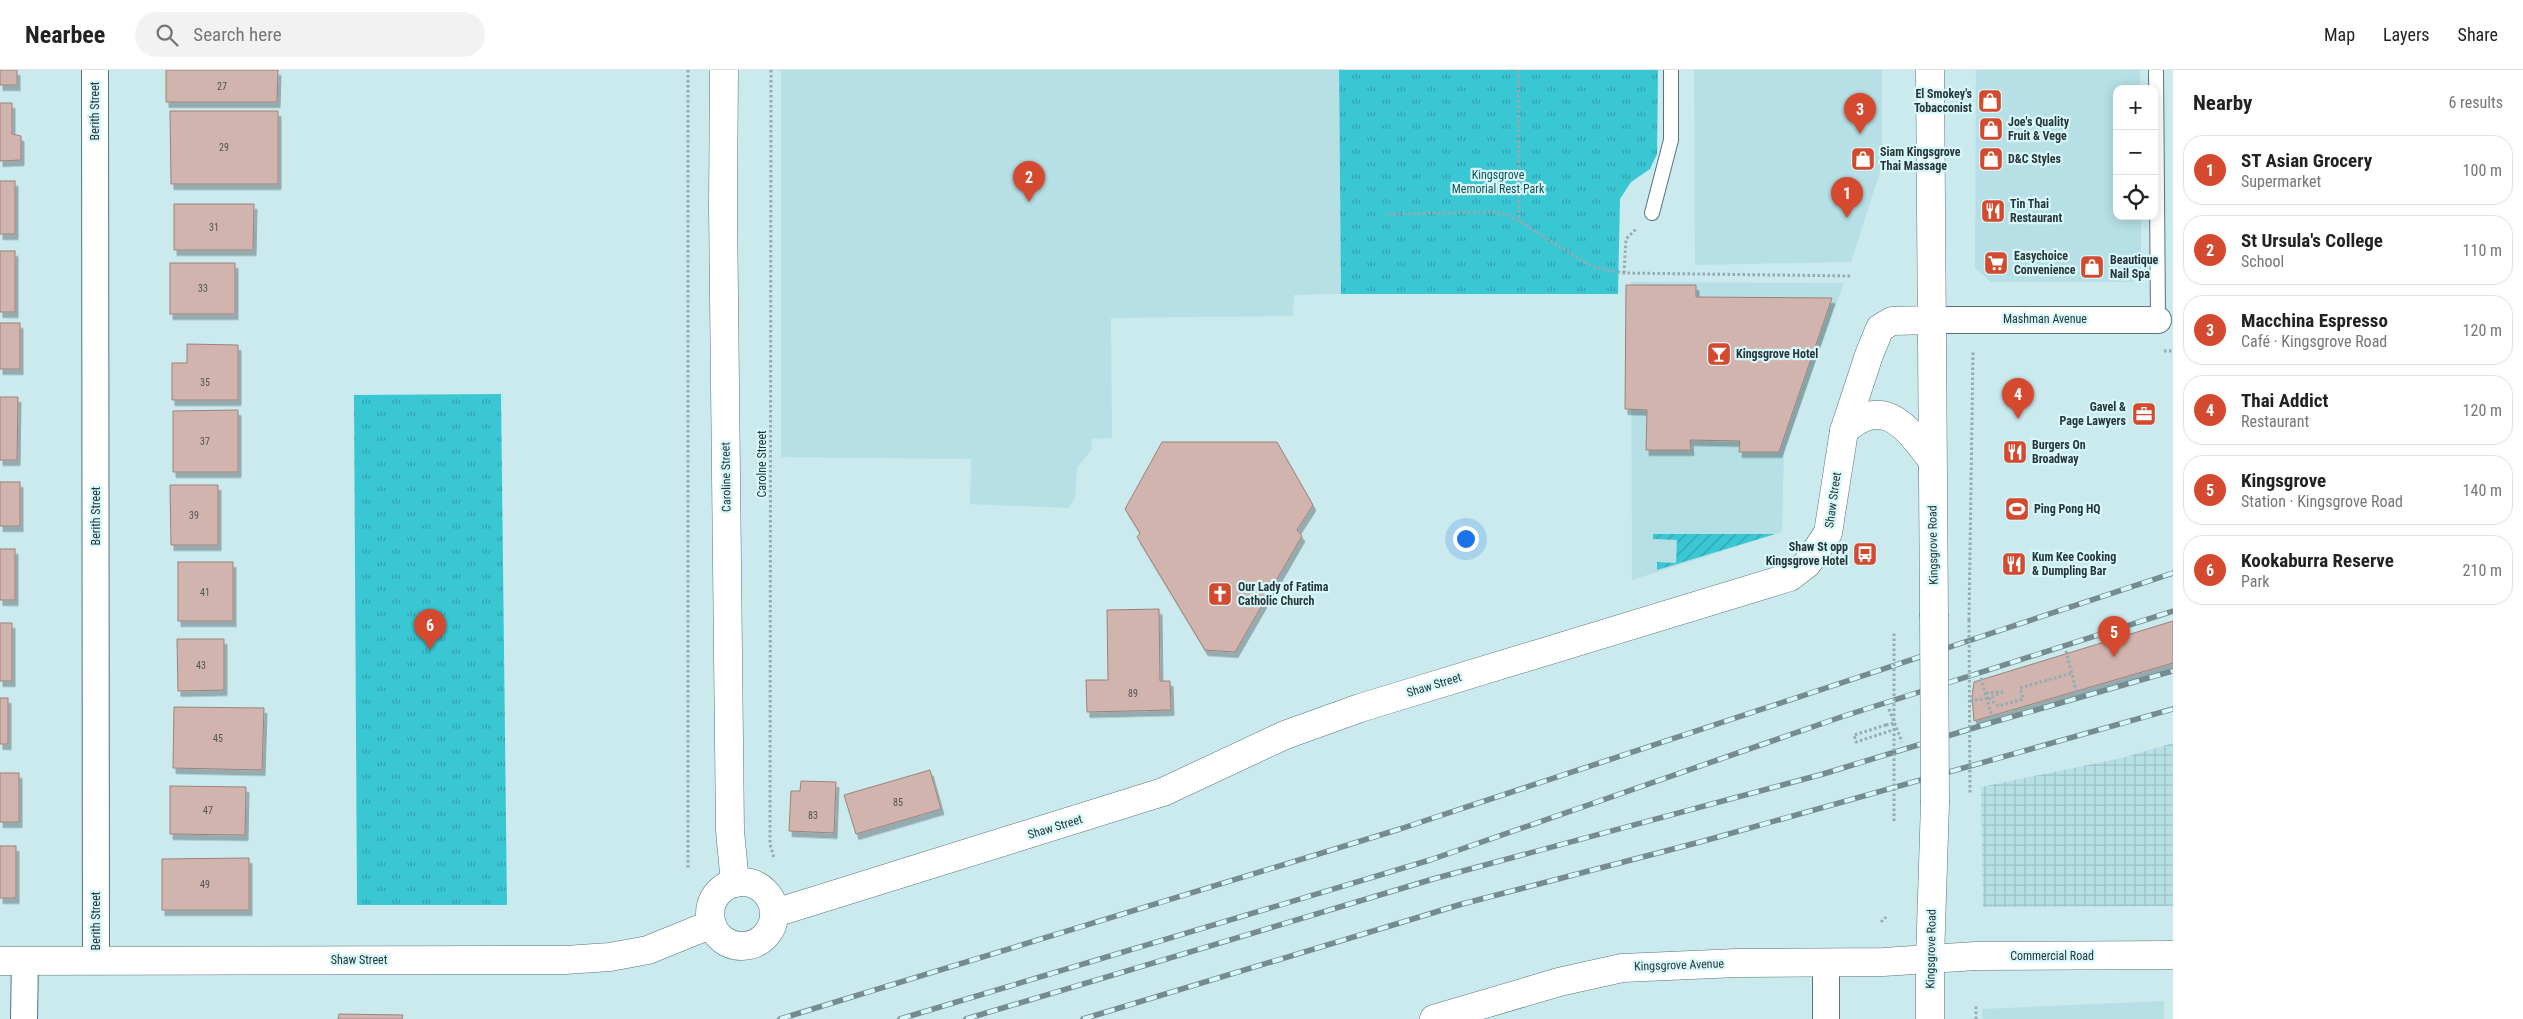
<!DOCTYPE html>
<meta charset="utf-8">
<style>
:root{--surface:#fff;--page:#f2f2f2;--text:#222;--muted:#767676;--line:#e0e0e0;--accent:#d54a2f}
body{margin:0;font-family:"Roboto Condensed",sans-serif;background:var(--page);color:var(--text)}
.controls{position:absolute;right:15px;top:15px;display:grid;overflow:hidden;border-radius:10px;box-shadow:0 2px 12px #0003}
.controls button{width:45px;height:45px;display:grid;place-items:center;padding:0;border:0;border-bottom:1px solid var(--line);background:var(--surface);color:var(--text);font:25px sans-serif}
.you{position:absolute;left:1465px;top:468px;width:18px;height:18px;margin:-12px;border:4px solid #fff;border-radius:50%;background:#1a73e8;box-shadow:0 0 0 8px #1a73e833}
.badge{display:grid;place-items:center;width:32px;height:32px;border-radius:50%;background:var(--accent);color:#fff;font-size:16px;font-weight:700}
.pin{position:absolute;translate:-50% -41px;filter:drop-shadow(0 1px 2px #0008)}
.pin::after{content:'';position:absolute;top:26px;width:18px;height:15px;background:inherit;clip-path:polygon(0 0,100% 0,50% 100%)}
.list{margin:0;padding:0;list-style:none}
h2{display:flex;justify-content:space-between;align-items:center;height:65px;margin:0;padding:0 20px;font-size:21px}
h2 small{font-size:16px;font-weight:400;color:var(--muted)}
.list li{display:grid;grid-template-columns:32px 1fr auto;gap:15px;align-items:center;box-sizing:border-box;height:70px;margin:0 10px 10px;padding:0 10px;border:1px solid var(--line);border-radius:20px}
.list b{display:block;font-size:19px;white-space:nowrap}
.list p{margin:0;font-size:16px;white-space:nowrap;color:var(--muted)}
.list em{font-size:16px;font-style:normal;color:var(--muted)}
.icon{flex:none;width:28px;height:28px;fill:none;stroke:currentColor;stroke-width:2;stroke-linecap:round;stroke-linejoin:round}
.map{position:relative;flex:none;width:2173px;height:949px;overflow:hidden}
header{display:flex;align-items:center;gap:30px;box-sizing:border-box;height:70px;padding:0 25px;background:var(--surface);border-bottom:1px solid var(--line)}
header strong{font-size:24px}
nav{display:flex;gap:28px;margin-inline-start:auto;font-size:18px}
.search{width:350px;height:45px;background:var(--page);display:flex;align-items:center;gap:12px;box-sizing:border-box;padding:0 18px;border-radius:28px;color:var(--muted);font-size:19px}
main{display:flex}
aside{flex:1;background:var(--surface)}
.map>svg:first-child{display:block}
.built{fill:#b6e0e5}
.industrial{fill:url(#industrial-grid)}
.park{fill:url(#park-tufts)}
.garden{fill:url(#garden-furrows)}
.building{fill:#d1b4ae;stroke:#9c827b;filter:url(#shadow)}
.lines{fill:none;stroke-linecap:round;stroke-linejoin:round}
.lane-casing{stroke:#577578;stroke-width:16}
.street-casing{stroke:#577578;stroke-width:28}
.secondary-casing{stroke:#577578;stroke-width:29}
.primary-casing{stroke:#577578;stroke-width:29}
.path{stroke:#92acaf;stroke-width:3;stroke-dasharray:2.5 2.5;stroke-linecap:butt}
.lane{stroke:#fff;stroke-width:14}
.street{stroke:#fff;stroke-width:26}
.secondary{stroke:#fff;stroke-width:28}
.primary{stroke:#fff;stroke-width:28}
.rail-casing{stroke:#758b8e;stroke-width:5.5}
.rail{stroke:#d7f8fb;stroke-width:4;stroke-dasharray:11;stroke-linecap:butt}
.secondary-bridge-casing{stroke:#577578;stroke-width:29;stroke-linecap:butt}
.path-bridge{stroke:#92acaf;stroke-width:3;stroke-dasharray:2.5 2.5;stroke-linecap:butt}
.secondary-bridge{stroke:#fff;stroke-width:28}
.labels{text-anchor:middle;dominant-baseline:central;stroke-width:4.5;stroke-linejoin:round;paint-order:stroke}
.number-label{font-size:10px;fill:#525554}
.poi-label{font-size:12px;font-weight:bold;fill:#283536;stroke:#d7f8fb;text-anchor:start}
.street-label{font-size:12px;fill:#283536;stroke:#d7f8fb}
.park-label{font-size:12px;fill:#0f5258;stroke:#d7f8fb}
</style>
<header>
<strong>Nearbee</strong>
<div class="search"><svg class="icon" aria-label="search" viewBox="0 0 24 24"><circle cx="10" cy="10" r="6"/><path d="M15 15l6 6"/></svg>Search here</div>
<nav><a>Map</a><a>Layers</a><a>Share</a></nav>
</header>
<main>
<div class="map">
<svg width="2173" height="949" viewBox="0 0 2173 949">
<defs>
<pattern id="industrial-grid" width="8" height="8" patternUnits="userSpaceOnUse" patternTransform="scale(1.25)"><rect width="8" height="8" fill="#b6e0e5"/><path d="M0 4h8M4 0v8" fill="none" stroke="#9cc1c5"/></pattern>
<pattern id="park-tufts" width="24" height="20" patternUnits="userSpaceOnUse" patternTransform="scale(1.25)"><rect width="24" height="20" fill="#3ac7d4"/><path d="M3 7l-1-3M5 7V3M7 7l1-3M15 17l-1-3M17 17v-4M19 17l1-3" fill="none" stroke="#31a2ad"/></pattern>
<pattern id="garden-furrows" width="10" height="10" patternUnits="userSpaceOnUse" patternTransform="scale(1.25)"><rect width="10" height="10" fill="#3ac7d4"/><path d="M-1 1l2-2M0 10L10 0M9 11l2-2" fill="none" stroke="#31a2ad"/></pattern>
<filter id="shadow"><feDropShadow dx="3" dy="5.5" stdDeviation="0" flood-color="#0004"/></filter>
</defs>
<rect width="100%" height="100%" fill="#caeaee"/>
<g class="built">
<path d="M781,0H1339L1341,224L1294,225L1293,246L1111,248L1112,368L1091,369L1092,379L1077,398L1075,428L1069,438L970,434L971,389L781,387Z"/>
<path d="M1694,0H1882V96L1851,192L1695,195Z"/>
<path d="M1976,0H2140V19H2117V146H2141V203L2134,212H1991L1975,198Z"/>
<path d="M1631,212L1844,213L1784,381L1782,462L1632,510Z"/>
<path d="M2164,931V949H1982V939Z"/>
</g>
<path class="industrial" d="M2173,673V836L1983,837L1981,717L2122,688Z"/>
<g class="park">
<path d="M1339,0H1658L1657,84L1650,99L1631,112L1620,129L1618,224H1341Z"/>
<path d="M501,324L507,835H357L354,325Z"/>
</g>
<path class="garden" d="M1653,464H1775L1657,500V492L1676,493L1677,470L1653,469Z"/>
<g class="building">
<rect x="0" y="0" width="17" height="15"/>
<path d="M166,0H278L277,32H166Z"/>
<path d="M0,33H12V64L21,66V90L0,91Z"/>
<path d="M170,41H278V114H171Z"/>
<rect x="0" y="111" width="15" height="53"/>
<path d="M174,134H254L253,180H174Z"/>
<rect x="0" y="181" width="15" height="61"/>
<rect x="170" y="193" width="65" height="51"/>
<path d="M1626,215H1696V227L1832,228L1779,382H1739L1740,371L1690,370L1691,380H1646L1647,340L1625,339Z"/>
<rect x="0" y="253" width="20" height="46"/>
<path d="M187,274L238,275V330H172V293H187Z"/>
<path d="M0,327H18L17,390H0Z"/>
<path d="M238,340V402H173V341Z"/>
<path d="M1162,372H1277L1313,435L1297,460L1302,466L1235,582L1205,580L1137,467L1140,463L1125,439Z"/>
<rect x="0" y="412" width="20" height="44"/>
<path d="M170,415H218V475H171Z"/>
<rect x="0" y="479" width="15" height="51"/>
<rect x="178" y="492" width="55" height="59"/>
<path d="M1159,539L1160,611H1170L1171,640L1087,642L1086,610H1108L1107,540Z"/>
<path d="M2173,551V593L1974,651L1972,626L1974,612Z"/>
<rect x="0" y="553" width="12" height="58"/>
<path d="M177,569H224V620L178,621Z"/>
<rect x="0" y="628" width="8" height="46"/>
<path d="M174,637L264,638L262,700L173,698Z"/>
<path d="M930,700L941,739L856,764L844,725Z"/>
<rect x="0" y="703" width="19" height="49"/>
<path d="M801,711L836,712L834,763L789,761L791,721H800Z"/>
<path d="M170,716L246,717L245,765L170,764Z"/>
<rect x="0" y="776" width="16" height="52"/>
<path d="M249,788V840H162V789Z"/>
<path d="M339,944L403,945L402,949H338Z"/>
</g>
<g class="lines">
<defs>
<g id="lane">
<path d="M2156,0L2158,250"/>
<path d="M1652,143L1671,70V0"/>
</g>
<g id="street">
<path d="M95,0L96,891"/>
<path d="M1932,250H2158"/>
<path d="M24,949L25,891"/>
<path d="M1826,949V892"/>
</g>
<g id="secondary">
<path d="M724,0L723,137L730,761L735,813"/>
<path d="M1930,0L1934,544"/>
<path d="M1844,361C1885,324 1907,358 1932,390"/>
<circle cx="742" cy="844" r="32"/>
<path d="M775,843L1163,722L1285,665L1360,638L1790,507L1807,494L1828,463L1844,361L1869,285L1880,258L1892,251L1932,250"/>
<path d="M1930,889L1935,733"/>
<path d="M0,891L565,890L610,887L648,880L712,854"/>
<path d="M1434,949L1559,912L1622,898L1737,893L1883,892L1976,886L2173,885"/>
</g>
<path id="primary" d="M1930,889V949"/>
</defs>
<use href="#lane" class="lane-casing"/>
<use href="#street" class="street-casing"/>
<use href="#secondary" class="secondary-casing"/>
<use href="#primary" class="primary-casing"/>
<g class="path">
<path d="M688,0V800"/>
<path d="M771,0L770,774L774,788"/>
<path d="M1518,0L1519,151"/>
<path d="M1388,144L1491,142L1508,145L1519,151L1587,194L1601,199L1624,203L1852,206"/>
<path d="M1624,203L1626,169L1637,158"/>
<path d="M2164,281H2173"/>
<path d="M1969,550L1973,281"/>
<path d="M2066,581L2077,624"/>
<path d="M1981,608L1992,647"/>
<path d="M2003,622L1989,628L1998,636L2023,629L2020,618L2072,603"/>
<path d="M1986,623L2000,622"/>
<path d="M1889,639L1902,672"/>
<path d="M1886,655L1854,665L1856,672L1896,659"/>
<path d="M1881,852L1886,847"/>
<path d="M1976,949V934"/>
</g>
<use href="#lane" class="lane"/>
<use href="#street" class="street"/>
<use href="#secondary" class="secondary"/>
<use href="#primary" class="primary"/>
<defs>
<g id="rail">
<path d="M780,949L1400,759L2173,503"/>
<path d="M900,949L1430,790L1841,647L2173,541"/>
<path d="M966,949L1433,809L1823,704L1990,653L2173,601"/>
<path d="M1083,949L1462,834L1700,772L2173,639"/>
</g>
</defs>
<use href="#rail" class="rail-casing"/>
<use href="#rail" class="rail"/>
<defs>
<path id="secondary-bridge" d="M1934,544L1935,733"/>
</defs>
<use href="#secondary-bridge" class="secondary-bridge-casing"/>
<g class="path-bridge">
<path d="M1969,550L1970,725"/>
<path d="M1970,631L1989,628"/>
<path d="M1886,655L1895,653"/>
<path d="M1894,751V561"/>
</g>
<use href="#secondary-bridge" class="secondary-bridge"/>
</g>
<defs>
<symbol id="shop-square" viewBox="-11 -11 22 22"><rect x="-9" y="-9" width="18" height="18" rx="4" fill="#d54a2f" stroke="#d7f8fb"/><path d="M-5-2.5h2.3a2.7 3.5 0 0 1 5.4 0H5L5.5 6h-11ZM-1.5-2.5h3a1.5 2.3 0 0 0-3 0Z" fill="#fff"/></symbol>
<symbol id="restaurant-square" viewBox="-11 -11 22 22"><rect x="-9" y="-9" width="18" height="18" rx="4" fill="#d54a2f" stroke="#d7f8fb"/><path d="M-5-6h1v4h1v-4h1v4h1v-4h1v5L-1.5 .5V6h-2V.5L-5-1ZM5-6V6H3V1.5H1.5Q1.5-4 5-6Z" fill="#fff"/></symbol>
<symbol id="supermarket-square" viewBox="-11 -11 22 22"><rect x="-9" y="-9" width="18" height="18" rx="4" fill="#d54a2f" stroke="#d7f8fb"/><path d="M-6-5.5h2.5l.6 2H6L4.5 2H-2.5L-4.4-4H-6ZM-1.5 3.2a1.3 1.3 0 1 0 .1 0ZM3 3.2a1.3 1.3 0 1 0 .1 0Z" fill="#fff"/></symbol>
<symbol id="bar-square" viewBox="-11 -11 22 22"><rect x="-9" y="-9" width="18" height="18" rx="4" fill="#d54a2f" stroke="#d7f8fb"/><path d="M-6-5H6L.8 .8V4.5H3.5V6h-7V4.5H-.8V.8Z" fill="#fff"/></symbol>
<symbol id="office-square" viewBox="-11 -11 22 22"><rect x="-9" y="-9" width="18" height="18" rx="4" fill="#d54a2f" stroke="#d7f8fb"/><path d="M-6-3h4V-5.5h4V-3h4V5H-6ZM-1-4.5V-3h2v-1.5ZM-6 0V1H6V0Z" fill="#fff"/></symbol>
<symbol id="stadium-square" viewBox="-11 -11 22 22"><rect x="-9" y="-9" width="18" height="18" rx="4" fill="#d54a2f" stroke="#d7f8fb"/><path d="M0-5a6.5 5 0 1 0 0 10a6.5 5 0 1 0 0-10ZM-3.5-1.8h7v3.6h-7Z" fill="#fff"/></symbol>
<symbol id="bus-square" viewBox="-11 -11 22 22"><rect x="-9" y="-9" width="18" height="18" rx="4" fill="#d54a2f" stroke="#d7f8fb"/><path d="M-5-6H5V4H4V6H2V4H-2V6H-4V4H-5ZM-3.5-4V0h7V-4ZM-3.5 1.2v1.5H-2V1.2ZM2 1.2v1.5H3.5V1.2Z" fill="#fff"/></symbol>
<symbol id="church-square" viewBox="-11 -11 22 22"><rect x="-9" y="-9" width="18" height="18" rx="4" fill="#d54a2f" stroke="#d7f8fb"/><path d="M-1.2-6h2.4v3.5h3.3v2.4h-3.3V6h-2.4V-.1h-3.3v-2.4h3.3Z" fill="#fff"/></symbol>
</defs>
<g fill-rule="evenodd">
<use href="#shop-square" x="1976" y="17" width="28" height="28"/>
<use href="#shop-square" x="1977" y="45" width="28" height="28"/>
<use href="#shop-square" x="1849" y="75" width="28" height="28"/>
<use href="#shop-square" x="1977" y="75" width="28" height="28"/>
<use href="#restaurant-square" x="1979" y="127" width="28" height="28"/>
<use href="#supermarket-square" x="1982" y="179" width="28" height="28"/>
<use href="#shop-square" x="2078" y="183" width="28" height="28"/>
<use href="#bar-square" x="1705" y="270" width="28" height="28"/>
<use href="#office-square" x="2130" y="330" width="28" height="28"/>
<use href="#restaurant-square" x="2001" y="368" width="28" height="28"/>
<use href="#stadium-square" x="2003" y="425" width="28" height="28"/>
<use href="#bus-square" x="1851" y="470" width="28" height="28"/>
<use href="#restaurant-square" x="2000" y="480" width="28" height="28"/>
<use href="#church-square" x="1206" y="510" width="28" height="28"/>
</g>
<g class="labels">
<g class="number-label">
<text x="222" y="16">27</text>
<text x="224" y="77">29</text>
<text x="214" y="157">31</text>
<text x="203" y="218">33</text>
<text x="205" y="312">35</text>
<text x="205" y="371">37</text>
<text x="194" y="445">39</text>
<text x="205" y="522">41</text>
<text x="201" y="595">43</text>
<text x="1133" y="623">89</text>
<text x="218" y="668">45</text>
<text x="898" y="732">85</text>
<text x="208" y="740">47</text>
<text x="813" y="745">83</text>
<text x="205" y="814">49</text>
</g>
<g class="poi-label">
<text x="1972" y="24" text-anchor="end">El Smokey's<tspan x="1972" dy="14">Tobacconist</tspan></text>
<text x="2008" y="52">Joe's Quality<tspan x="2008" dy="14">Fruit &amp; Vege</tspan></text>
<text x="1880" y="82">Siam Kingsgrove<tspan x="1880" dy="14">Thai Massage</tspan></text>
<text x="2008" y="89">D&amp;C Styles</text>
<text x="2010" y="134">Tin Thai<tspan x="2010" dy="14">Restaurant</tspan></text>
<text x="2014" y="186">Easychoice<tspan x="2014" dy="14">Convenience</tspan></text>
<text x="2110" y="190">Beautique<tspan x="2110" dy="14">Nail Spa</tspan></text>
<text x="1736" y="284">Kingsgrove Hotel</text>
<text x="2126" y="337" text-anchor="end">Gavel &amp;<tspan x="2126" dy="14">Page Lawyers</tspan></text>
<text x="2032" y="375">Burgers On<tspan x="2032" dy="14">Broadway</tspan></text>
<text x="2034" y="439">Ping Pong HQ</text>
<text x="1848" y="477" text-anchor="end">Shaw St opp<tspan x="1848" dy="14">Kingsgrove Hotel</tspan></text>
<text x="2032" y="487">Kum Kee Cooking<tspan x="2032" dy="14">&amp; Dumpling Bar</tspan></text>
<text x="1238" y="517">Our Lady of Fatima<tspan x="1238" dy="14">Catholic Church</tspan></text>
</g>
<g class="street-label">
<text transform="translate(95 41) rotate(-90)">Berith Street</text>
<text x="2045" y="249">Mashman Avenue</text>
<text transform="translate(762 394) rotate(-90)">Carolne Street</text>
<text transform="translate(726 407) rotate(-91)">Caroline Street</text>
<text transform="translate(1833 430) rotate(-82)">Shaw Street</text>
<text transform="translate(96 446) rotate(-90)">Berith Street</text>
<text transform="translate(1933 475) rotate(-91)">Kingsgrove Road</text>
<text transform="translate(1434 615) rotate(-17)">Shaw Street</text>
<text transform="translate(1055 757) rotate(-17)">Shaw Street</text>
<text transform="translate(96 851) rotate(-90)">Berith Street</text>
<text transform="translate(1931 879) rotate(-89)">Kingsgrove Road</text>
<text x="2052" y="886">Commercial Road</text>
<text x="359" y="890">Shaw Street</text>
<text transform="translate(1679 895) rotate(-2)">Kingsgrove Avenue</text>
</g>
<g class="park-label">
<text x="1498" y="105">Kingsgrove<tspan x="1498" dy="14">Memorial Rest Park</tspan></text>
</g>
</g>
</svg>
<div class="controls">
<button>+</button>
<button>−</button>
<button><svg class="icon" aria-label="locate" viewBox="0 0 24 24"><circle cx="12" cy="12" r="6"/><path d="M12 2v4M12 18v4M2 12h4M18 12h4"/></svg></button>
</div>
<div class="you"></div>
<div class="pin badge" style="left:1847px;top:148px">1</div>
<div class="pin badge" style="left:1029px;top:132px">2</div>
<div class="pin badge" style="left:1860px;top:64px">3</div>
<div class="pin badge" style="left:2018px;top:349px">4</div>
<div class="pin badge" style="left:2114px;top:587px">5</div>
<div class="pin badge" style="left:430px;top:580px">6</div>
</div>
<aside>
<h2>Nearby<small>6 results</small></h2>
<ul class="list">
<li><span class="badge">1</span><div><b>ST Asian Grocery</b><p>Supermarket</p></div><em>100 m</em></li>
<li><span class="badge">2</span><div><b>St Ursula's College</b><p>School</p></div><em>110 m</em></li>
<li><span class="badge">3</span><div><b>Macchina Espresso</b><p>Café · Kingsgrove Road</p></div><em>120 m</em></li>
<li><span class="badge">4</span><div><b>Thai Addict</b><p>Restaurant</p></div><em>120 m</em></li>
<li><span class="badge">5</span><div><b>Kingsgrove</b><p>Station · Kingsgrove Road</p></div><em>140 m</em></li>
<li><span class="badge">6</span><div><b>Kookaburra Reserve</b><p>Park</p></div><em>210 m</em></li>
</ul>
</aside>
</main>
